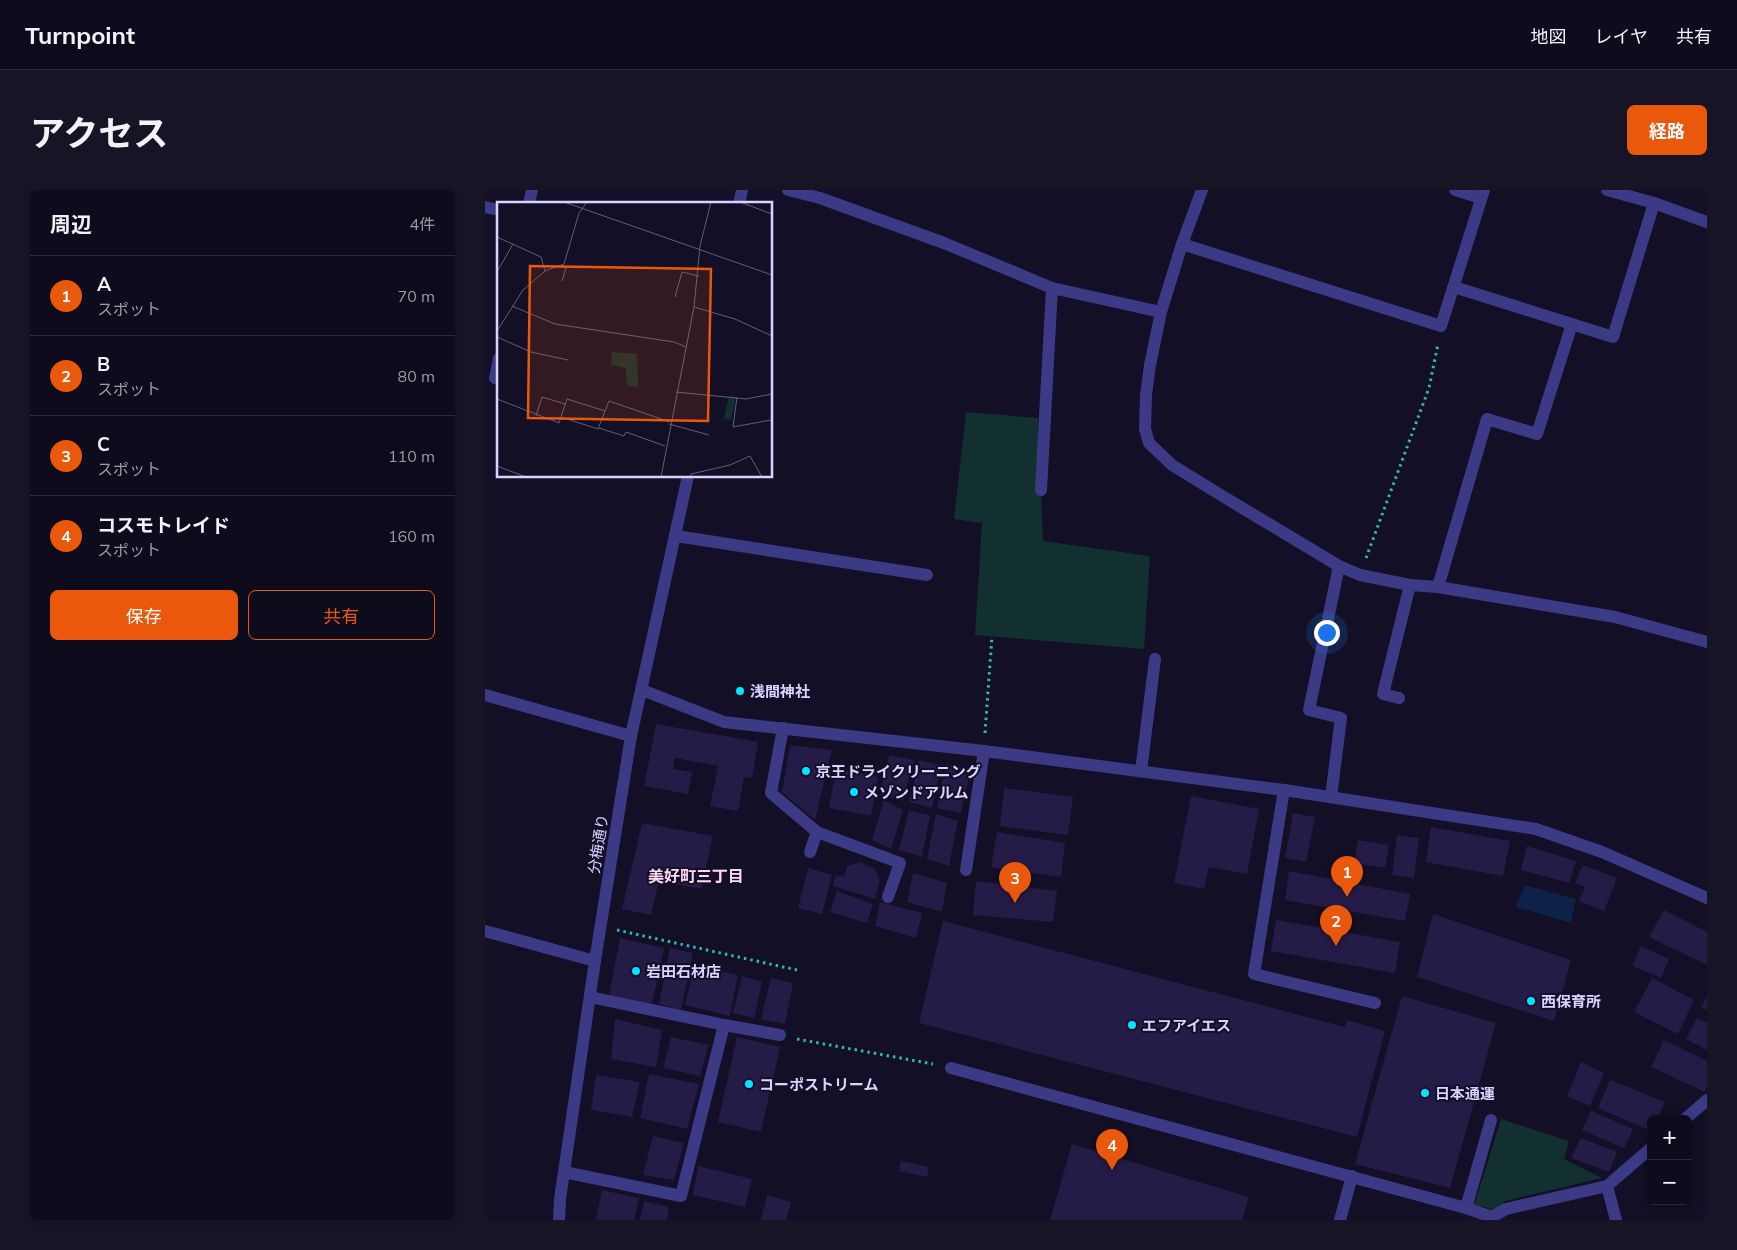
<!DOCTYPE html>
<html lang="ja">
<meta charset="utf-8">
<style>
:root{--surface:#0e0b1c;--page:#171425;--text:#f1f3f6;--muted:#9b9ba3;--line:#2e2b3b;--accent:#ea580c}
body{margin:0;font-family:Mulish,"Noto Sans JP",sans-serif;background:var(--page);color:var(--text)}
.controls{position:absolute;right:15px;bottom:15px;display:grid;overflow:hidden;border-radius:8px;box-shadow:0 2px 8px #0003}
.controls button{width:45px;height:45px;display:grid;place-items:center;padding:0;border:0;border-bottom:1px solid var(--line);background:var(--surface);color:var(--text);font:25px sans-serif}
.you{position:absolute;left:841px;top:442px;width:18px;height:18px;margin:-12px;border:4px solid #fff;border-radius:50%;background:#1a73e8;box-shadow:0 0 0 8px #1a73e833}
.badge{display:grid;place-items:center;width:32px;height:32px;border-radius:50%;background:var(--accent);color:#fff;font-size:16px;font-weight:700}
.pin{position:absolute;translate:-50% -41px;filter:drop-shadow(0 1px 2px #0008)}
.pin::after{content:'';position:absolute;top:26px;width:18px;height:15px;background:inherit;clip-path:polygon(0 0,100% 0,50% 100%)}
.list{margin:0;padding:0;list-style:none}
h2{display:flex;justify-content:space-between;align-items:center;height:65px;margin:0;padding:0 20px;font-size:21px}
h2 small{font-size:16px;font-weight:400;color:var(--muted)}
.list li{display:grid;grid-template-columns:32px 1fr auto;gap:15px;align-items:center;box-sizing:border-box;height:80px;padding:0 20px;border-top:1px solid var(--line)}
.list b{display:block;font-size:19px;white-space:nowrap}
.list p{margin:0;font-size:16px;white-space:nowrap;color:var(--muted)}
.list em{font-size:16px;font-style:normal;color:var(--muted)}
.actions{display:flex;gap:10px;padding:15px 20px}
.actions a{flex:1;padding:11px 0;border:1px solid var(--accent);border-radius:8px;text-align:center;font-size:18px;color:var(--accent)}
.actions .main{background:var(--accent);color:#fff}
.map{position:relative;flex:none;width:1222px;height:1030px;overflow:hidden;border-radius:8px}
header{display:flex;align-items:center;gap:30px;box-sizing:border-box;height:70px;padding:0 25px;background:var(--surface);border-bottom:1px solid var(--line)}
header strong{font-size:24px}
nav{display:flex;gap:28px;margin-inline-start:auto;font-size:18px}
.intro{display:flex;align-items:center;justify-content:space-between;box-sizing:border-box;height:120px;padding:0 30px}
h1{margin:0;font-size:35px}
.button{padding:12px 22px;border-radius:8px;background:var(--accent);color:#fff;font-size:18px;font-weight:700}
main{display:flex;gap:30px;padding:0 30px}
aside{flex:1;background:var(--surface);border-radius:8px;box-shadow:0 2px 8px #0003}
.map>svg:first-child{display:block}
.green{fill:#12302f}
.water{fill:#0c2248}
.building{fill:#241b47}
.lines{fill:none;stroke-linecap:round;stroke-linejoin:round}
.path{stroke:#2fb8b0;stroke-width:3;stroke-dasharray:2.5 4;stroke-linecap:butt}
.minor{stroke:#3d3a85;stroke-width:12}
.poi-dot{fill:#00e5ff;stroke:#130f26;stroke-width:2}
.labels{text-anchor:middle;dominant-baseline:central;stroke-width:4;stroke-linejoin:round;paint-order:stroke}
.poi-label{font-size:15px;font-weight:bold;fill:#d9d4ff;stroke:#130f26;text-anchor:start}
.street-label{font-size:15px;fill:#d9d4ff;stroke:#130f26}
.neighbourhood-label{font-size:16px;font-weight:bold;fill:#ffd6f0;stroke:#130f26}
.inset-road{fill:none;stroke:#625e7d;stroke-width:1}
.view{fill:#e8590c;fill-opacity:0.15;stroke:#e8590c;stroke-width:2.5}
.inset-edge{fill:none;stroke:#d9d4ff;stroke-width:2.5}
</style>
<header>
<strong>Turnpoint</strong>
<nav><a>地図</a><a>レイヤ</a><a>共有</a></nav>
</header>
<div class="intro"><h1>アクセス</h1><a class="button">経路</a></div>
<main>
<aside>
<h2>周辺<small>4件</small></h2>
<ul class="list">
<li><span class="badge">1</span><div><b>A</b><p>スポット</p></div><em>70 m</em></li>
<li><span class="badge">2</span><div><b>B</b><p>スポット</p></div><em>80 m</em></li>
<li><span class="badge">3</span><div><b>C</b><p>スポット</p></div><em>110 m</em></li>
<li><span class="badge">4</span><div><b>コスモトレイド</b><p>スポット</p></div><em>160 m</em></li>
</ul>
<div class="actions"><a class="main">保存</a><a>共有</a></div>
</aside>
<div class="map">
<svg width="1222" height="1030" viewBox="0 0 1222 1030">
<rect width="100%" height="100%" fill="#130f26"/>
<g class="green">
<path d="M481,222L553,228L558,351L665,366L659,459L490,445L497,333L469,329Z"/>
<path d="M1016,929L1084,951L1079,969L1117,988L1020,1011L1012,1020L989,1015Z"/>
</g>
<path class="water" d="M1040,695L1091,709L1086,733L1031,717Z"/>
<g class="building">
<path d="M171,534L273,552L267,588L259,587L253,621L225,616L233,576L190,568L188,579L207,582L203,604L159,596Z"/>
<path d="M305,555L347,560L330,630L297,602Z"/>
<path d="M404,565L429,570L418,611L395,605Z"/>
<path d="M434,570L456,575L447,618L424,612Z"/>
<path d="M461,574L486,579L476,623L452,618Z"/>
<path d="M351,579L393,587L386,626L344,618Z"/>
<path d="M519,598L588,607L583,645L515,636Z"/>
<path d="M706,606L774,619L762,684L724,677L719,699L689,693Z"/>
<path d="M399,610L418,620L406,659L387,650Z"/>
<path d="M424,621L445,625L437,667L414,660Z"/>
<path d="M808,623L830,627L821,672L800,668Z"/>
<path d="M451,624L473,631L464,676L442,669Z"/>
<path d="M157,633L228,646L216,699L174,691L166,725L137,719Z"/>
<path d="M946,637L1025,651L1018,686L941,672Z"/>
<path d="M512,642L580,653L576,687L506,677Z"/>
<path d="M912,645L934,648L929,688L907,685Z"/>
<path d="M873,650L904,655L900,678L869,673Z"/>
<path d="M1042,656L1091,671L1084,693L1036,680Z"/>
<path d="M375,672L390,679L395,690L390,709L348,696L351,685L359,687L362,676Z"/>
<path d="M1098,675L1132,688L1119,721L1094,711L1100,697L1090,693Z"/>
<path d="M323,678L347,685L337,724L313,718Z"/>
<path d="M804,681L925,704L920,731L800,710Z"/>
<path d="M428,683L462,693L457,722L422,712Z"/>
<path d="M491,691L572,701L568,732L488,725Z"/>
<path d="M352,701L388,714L382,733L345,722Z"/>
<path d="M395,712L437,723L431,748L390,736Z"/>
<path d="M1179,720L1222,742V775L1164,747Z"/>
<path d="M948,724L1086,770L1069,831L932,787Z"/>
<path d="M791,730L915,752L910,783L786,761Z"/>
<path d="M458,731L860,837L862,830L900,841L872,947L434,833Z"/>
<path d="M135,748L179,758L167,814L124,805Z"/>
<path d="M1156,756L1184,769L1176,788L1147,776Z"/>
<path d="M185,758L208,763L196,820L174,814Z"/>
<path d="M209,776L253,785L245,826L200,815Z"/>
<path d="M257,786L277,792L269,828L248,823Z"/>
<path d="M286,788L308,793L300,834L276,829Z"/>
<path d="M1167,788L1209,810L1193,844L1149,822Z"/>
<path d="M917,806L1011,833L965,998L870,974Z"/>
<path d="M1222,806V820L1216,817Z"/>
<path d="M1212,828L1222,833V860L1201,849Z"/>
<path d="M130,829L177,840L171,877L126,869Z"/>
<path d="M186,847L224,855L215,886L178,878Z"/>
<path d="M252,847L295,857L276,942L233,932Z"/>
<path d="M1179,850L1222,871V897L1220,902L1166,877Z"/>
<path d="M1096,872L1119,883L1105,916L1082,906Z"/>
<path d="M164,884L214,894L202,939L155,928Z"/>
<path d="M111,885L155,892L147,927L106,920Z"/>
<path d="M1125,890L1180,912L1173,929H1166V941L1113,918Z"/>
<path d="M1106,921L1148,939L1139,958L1097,940Z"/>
<path d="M168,946L199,953L189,990L158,985Z"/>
<path d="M1096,948L1132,962L1124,982L1086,968Z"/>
<path d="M587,954L764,1007L757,1030H565Z"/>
<path d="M416,971L444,977L442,987L414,981Z"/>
<path d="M213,976L267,989L260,1017L208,1005Z"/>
<path d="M117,1000L154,1008L149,1030H111Z"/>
<path d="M282,1005L306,1012L301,1030H276Z"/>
<path d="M159,1011L184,1017L182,1030H155Z"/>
</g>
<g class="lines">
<g class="path">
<path d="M881,368L944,198L953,154"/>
<path d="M500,543L507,446"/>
<path d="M132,740L312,780"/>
<path d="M312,849L448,874"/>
</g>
<g class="minor">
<path d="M303,0L335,8L459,53L567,98L676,122"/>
<path d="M717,0L697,54L676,122L665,175L661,205L660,239L664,253L687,275L739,307L854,376L875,385L925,395L953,397L1130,427L1222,452"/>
<path d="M970,0L996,8"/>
<path d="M1122,0L1169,13L1222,32"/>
<path d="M44,14L47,0"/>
<path d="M254,14L257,0"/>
<path d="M0,17L14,20"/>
<path d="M697,54L956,136L999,0"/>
<path d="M969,97L1128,147L1169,13"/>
<path d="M10,188L14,168"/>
<path d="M556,300L567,98"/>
<path d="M191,346L442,385"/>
<path d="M953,397L1002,229L1052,244L1087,134"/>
<path d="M157,500L239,532L499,561L799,600L1051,639L1117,662L1222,708"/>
<path d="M0,505L146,546"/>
<path d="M914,508L898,504L925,395"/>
<path d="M298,538L286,603L332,642L415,673L403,707"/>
<path d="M656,581L670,469"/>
<path d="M799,600L769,784L890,813"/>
<path d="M846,607L856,528L824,520L854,376"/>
<path d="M325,662L332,642"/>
<path d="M481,680L499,561"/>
<path d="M0,741L110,771"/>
<path d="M105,807L239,835L295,845"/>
<path d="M466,878L981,1018"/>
<path d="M1200,929L1222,910"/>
<path d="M1006,930L981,1018L1007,1027"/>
<path d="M79,982L196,1006L239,835"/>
<path d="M1122,996L1131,1030"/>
<path d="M74,1030L75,1009L110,771L146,546L203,286"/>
<path d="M855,1030L867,986"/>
<path d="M1005,1030L1007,1027L1021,1019L1122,996L1166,958"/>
</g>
</g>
<g class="poi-dot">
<circle cx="255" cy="501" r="5"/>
<circle cx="321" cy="581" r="5"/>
<circle cx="369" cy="602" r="5"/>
<circle cx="151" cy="781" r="5"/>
<circle cx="1046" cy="811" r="5"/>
<circle cx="647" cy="835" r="5"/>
<circle cx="264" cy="894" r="5"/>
<circle cx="940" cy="903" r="5"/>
</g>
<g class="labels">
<g class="poi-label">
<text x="265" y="501">浅間神社</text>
<text x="331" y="581">京王ドライクリーニング</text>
<text x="379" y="602">メゾンドアルム</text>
<text x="161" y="781">岩田石材店</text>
<text x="1056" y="811">西保育所</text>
<text x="657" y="835">エフアイエス</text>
<text x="274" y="894">コーポストリーム</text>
<text x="950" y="903">日本通運</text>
</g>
<g class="street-label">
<text transform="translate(113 654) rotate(-81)">分梅通り</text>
</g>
<g class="neighbourhood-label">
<text x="211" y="686">美好町三丁目</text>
</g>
</g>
<g transform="translate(12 12)">
<rect width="275" height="275" fill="#130f26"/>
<path d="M115,150L140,152L141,185L130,184L129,166L114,163ZM232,194L239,195L234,218L227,217Z" fill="#12302f"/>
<path class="inset-road" d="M67,0L275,73M243,0L275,12M0,35L44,55L48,69M65,65L69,66L65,79M0,70L16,42M178,95L185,70L202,74M15,104L58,122L177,140L189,145M197,105L238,117L275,134M0,129L26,88L48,69L67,62L82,11L90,0M0,135L34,150L71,158M179,190L249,197L275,192M240,195L236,225L274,218M0,197L62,221L70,197L108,209M39,214L45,195L68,202M64,215L101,227L112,199L173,220M172,222L212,233M102,226L127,234L129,230L168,244M275,226V209M0,264L29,275M164,275L197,105L203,44L214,0M194,275V272L233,263L253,254L265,275"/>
<path class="view" d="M33,64L214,67L211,219L31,216Z"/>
<rect width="275" height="275" class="inset-edge"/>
</g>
</svg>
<div class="controls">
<button>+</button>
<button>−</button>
</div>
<div class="you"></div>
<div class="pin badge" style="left:862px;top:707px">1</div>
<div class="pin badge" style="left:851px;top:756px">2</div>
<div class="pin badge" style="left:530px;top:713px">3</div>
<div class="pin badge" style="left:627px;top:980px">4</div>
</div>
</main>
